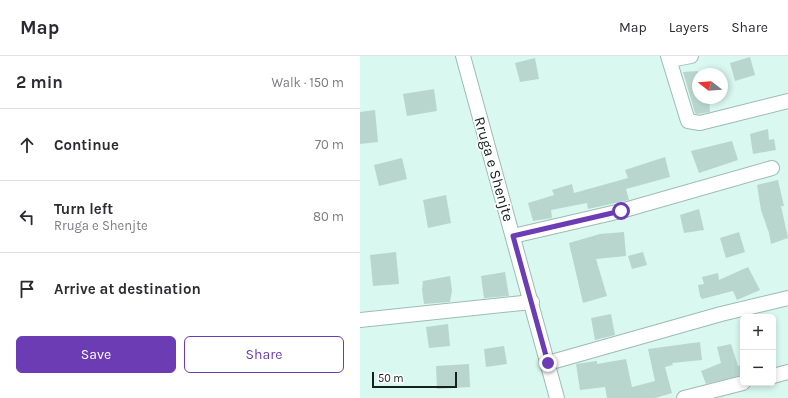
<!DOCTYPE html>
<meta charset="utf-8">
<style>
:root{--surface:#fff;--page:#f2f2f3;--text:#2b2b33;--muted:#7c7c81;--line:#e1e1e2;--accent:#6b3cb3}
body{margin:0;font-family:Karla,sans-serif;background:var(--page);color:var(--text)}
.controls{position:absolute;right:12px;bottom:12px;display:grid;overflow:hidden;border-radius:6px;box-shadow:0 2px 6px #0003}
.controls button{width:36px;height:36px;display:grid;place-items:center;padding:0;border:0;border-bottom:1px solid var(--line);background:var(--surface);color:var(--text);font:20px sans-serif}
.compass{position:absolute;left:332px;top:12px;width:36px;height:36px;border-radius:50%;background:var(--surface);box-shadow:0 2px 6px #0003;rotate:287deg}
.scale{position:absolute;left:12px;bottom:10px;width:85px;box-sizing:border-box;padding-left:4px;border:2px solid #16211e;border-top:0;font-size:11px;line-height:14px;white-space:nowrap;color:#16211e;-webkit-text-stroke:3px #fff;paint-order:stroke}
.stop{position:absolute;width:12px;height:12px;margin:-9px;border:3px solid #6b3cb3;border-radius:50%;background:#fff}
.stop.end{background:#6b3cb3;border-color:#fff;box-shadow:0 1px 4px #0008}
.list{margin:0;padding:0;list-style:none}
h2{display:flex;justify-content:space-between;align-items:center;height:52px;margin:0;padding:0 16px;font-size:17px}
h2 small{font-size:13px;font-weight:400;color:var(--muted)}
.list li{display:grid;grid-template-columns:26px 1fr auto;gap:12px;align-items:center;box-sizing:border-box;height:72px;padding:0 16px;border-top:1px solid var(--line)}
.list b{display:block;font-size:15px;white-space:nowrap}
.list p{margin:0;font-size:13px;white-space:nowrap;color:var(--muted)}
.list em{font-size:13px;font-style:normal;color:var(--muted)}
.actions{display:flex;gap:8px;padding:12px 16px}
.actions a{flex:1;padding:9px 0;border:1px solid var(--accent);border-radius:6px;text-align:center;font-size:14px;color:var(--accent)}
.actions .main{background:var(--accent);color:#fff}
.icon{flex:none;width:22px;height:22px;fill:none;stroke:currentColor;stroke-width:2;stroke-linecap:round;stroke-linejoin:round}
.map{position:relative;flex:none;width:428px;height:342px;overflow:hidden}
header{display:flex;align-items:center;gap:24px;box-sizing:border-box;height:56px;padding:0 20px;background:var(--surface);border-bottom:1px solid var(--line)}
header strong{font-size:19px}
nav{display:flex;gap:22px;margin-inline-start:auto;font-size:14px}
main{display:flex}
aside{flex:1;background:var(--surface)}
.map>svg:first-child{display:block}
.building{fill:#b8d6cd}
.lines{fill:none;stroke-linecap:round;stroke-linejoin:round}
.street-casing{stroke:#9ebbb3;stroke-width:16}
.street{stroke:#fff;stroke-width:14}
.route{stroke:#6b3cb3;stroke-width:5}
.labels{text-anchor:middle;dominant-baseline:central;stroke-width:3.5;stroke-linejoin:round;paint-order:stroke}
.street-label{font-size:15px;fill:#16211e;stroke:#fff}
</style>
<header>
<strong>Map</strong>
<nav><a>Map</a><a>Layers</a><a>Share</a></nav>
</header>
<main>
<aside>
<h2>2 min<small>Walk · 150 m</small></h2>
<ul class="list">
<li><svg class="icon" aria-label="ahead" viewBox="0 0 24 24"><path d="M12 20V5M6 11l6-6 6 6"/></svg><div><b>Continue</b></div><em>70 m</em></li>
<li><svg class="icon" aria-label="left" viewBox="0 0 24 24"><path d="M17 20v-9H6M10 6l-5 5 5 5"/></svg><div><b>Turn left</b><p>Rruga e Shenjte</p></div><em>80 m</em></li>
<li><svg class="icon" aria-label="arrive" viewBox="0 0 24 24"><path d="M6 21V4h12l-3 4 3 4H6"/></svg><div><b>Arrive at destination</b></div></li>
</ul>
<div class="actions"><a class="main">Save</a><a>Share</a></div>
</aside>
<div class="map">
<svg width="428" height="342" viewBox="0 0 428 342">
<rect width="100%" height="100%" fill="#d9f8ef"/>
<g class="building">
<path d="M390,1L395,19L375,25L370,7Z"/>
<path d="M175,2L179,23L160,26L155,7Z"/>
<path d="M338,15V42H349L350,56L337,58L335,57L323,16Z"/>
<path d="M74,33L77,55L47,60L43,38Z"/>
<path d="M15,54L18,86L0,88V56Z"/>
<path d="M408,73L409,84L414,83L416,94L393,98L390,78Z"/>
<path d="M372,85L378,104L339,117L331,95Z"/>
<path d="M305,101L310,121L266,133L269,144L228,153L227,147L191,154L192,162L173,165L168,147L194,139L192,134L212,128L214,137L268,122L265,114Z"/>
<path d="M42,102L47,123L19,130L14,109Z"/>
<path d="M418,124L424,150H421L428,182L411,188L409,177L401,154L397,129Z"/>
<path d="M86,139L91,167L68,172L63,144Z"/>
<path d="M339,153L344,174L324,177L320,159Z"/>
<path d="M264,176L266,200L236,203L247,240L223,247L209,187L240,178Z"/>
<path d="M379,176L385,196L366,202L360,182Z"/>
<path d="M36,196L39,228L13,230L10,199Z"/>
<path d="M283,196L287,209L272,213L268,200Z"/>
<path d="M388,211L400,234L377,244L373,235L342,243L340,240L338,229L344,228L342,221L358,217L359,224Z"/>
<path d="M145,216L149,240L124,242L121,220Z"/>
<path d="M90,220L92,234L90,246L64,248L62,234L63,225Z"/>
<path d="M251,258L255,279L235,284L231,262Z"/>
<path d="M88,268L90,290L69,292L66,271Z"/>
<path d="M340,286L342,304L312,307L313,309L305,311L312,337L295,342H247L245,331L220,334L216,308L237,305V308L266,303L272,331L295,325L288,293Z"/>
<path d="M371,288L378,310L383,309V319L346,328L341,315L361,307L357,291Z"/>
<path d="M144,290L147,308L126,311L124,293Z"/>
<path d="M109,308L110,331L77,333L76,310Z"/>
</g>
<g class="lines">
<defs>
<g id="street">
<path d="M103,0L197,342"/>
<path d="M308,0L328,65L340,67L428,45"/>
<path d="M310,4L331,0"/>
<path d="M153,180L261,155L412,112"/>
<path d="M0,264L172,246"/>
<path d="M188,307L361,258L428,242"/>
<path d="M413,320L428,316"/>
<path d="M324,342L383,327"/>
</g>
</defs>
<use href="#street" class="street-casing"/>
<use href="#street" class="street"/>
</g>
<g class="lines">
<path class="route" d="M188,307L153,180L261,155"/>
</g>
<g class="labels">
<g class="street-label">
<text transform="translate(134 113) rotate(74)">Rruga e Shenjte</text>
</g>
</g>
</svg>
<div class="controls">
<button>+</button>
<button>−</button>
</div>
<svg class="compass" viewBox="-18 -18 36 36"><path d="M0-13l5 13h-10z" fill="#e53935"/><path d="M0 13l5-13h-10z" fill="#7c7c81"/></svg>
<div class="scale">50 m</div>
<div class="stop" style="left:261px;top:155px"></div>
<div class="stop end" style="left:188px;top:307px"></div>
</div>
</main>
